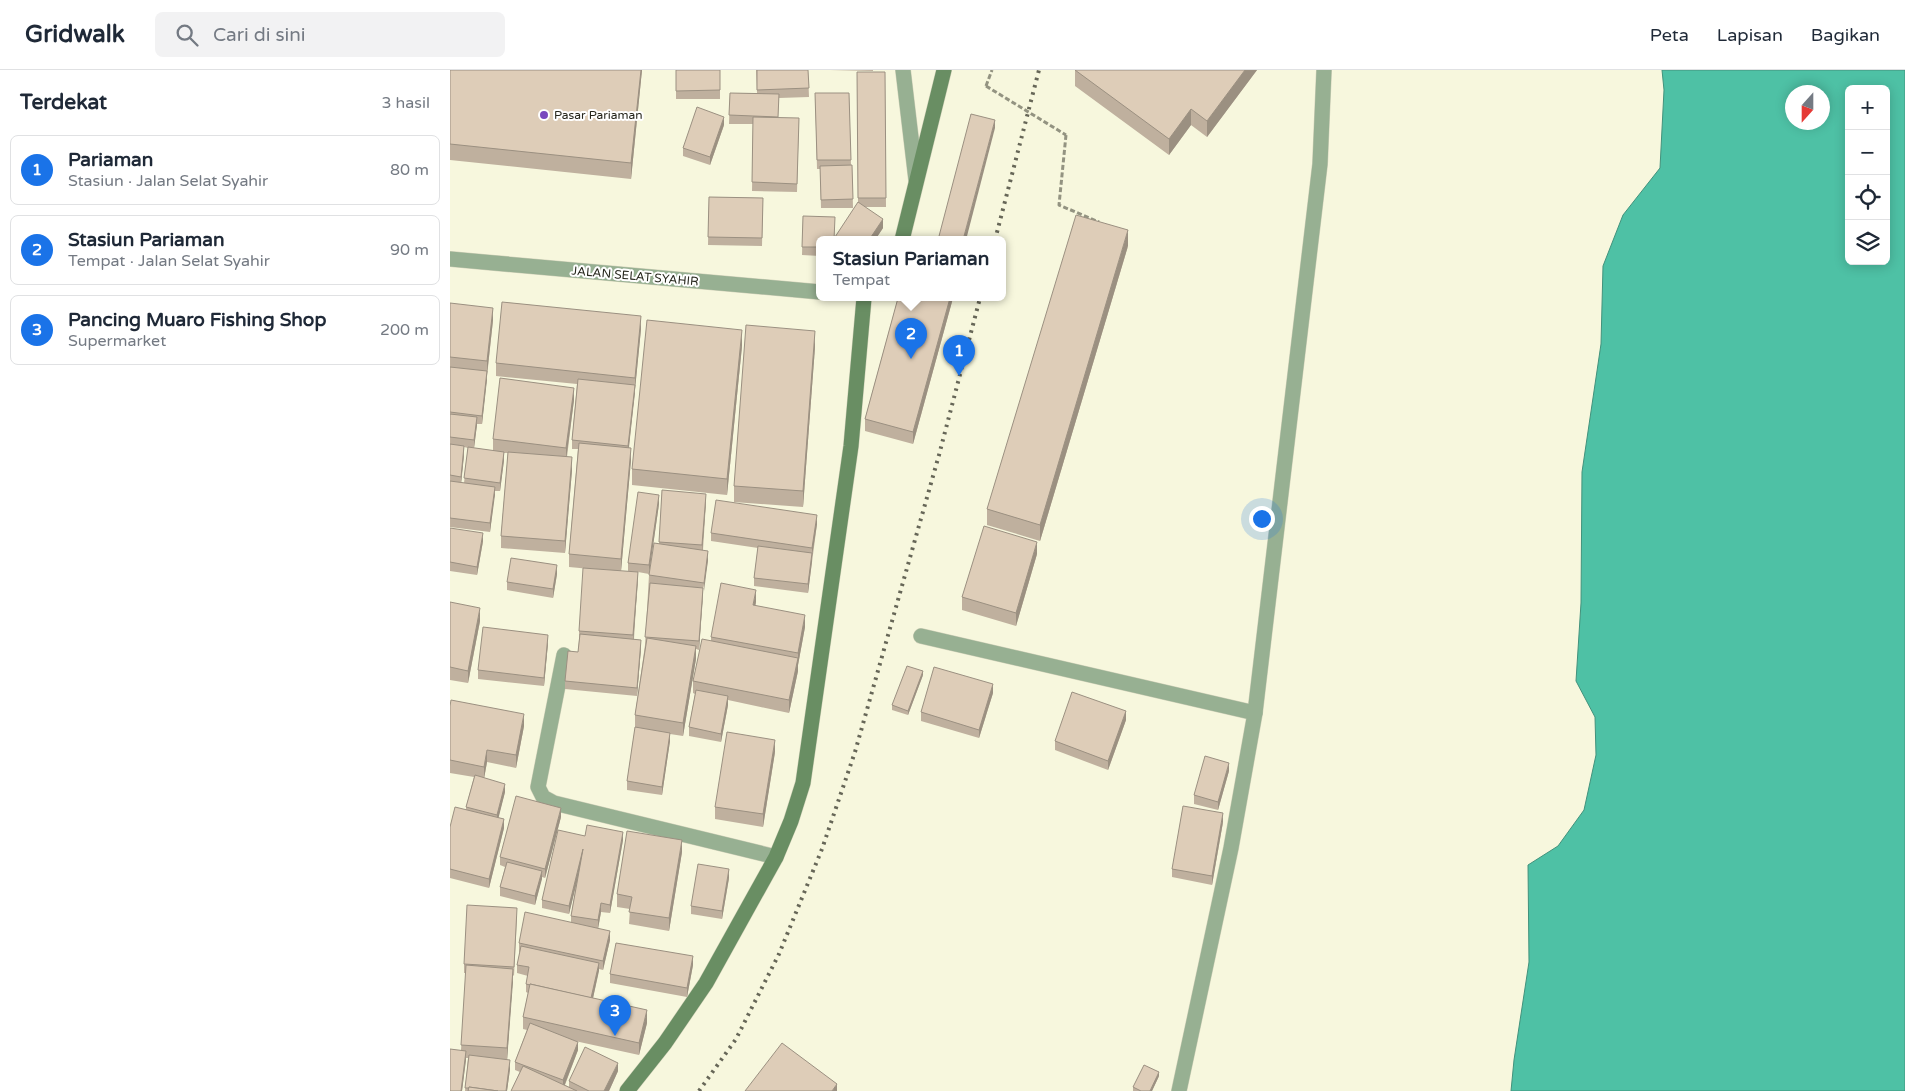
<!DOCTYPE html>
<html lang="id">
<meta charset="utf-8">
<style>
:root{--surface:#fff;--page:#f2f2f3;--text:#1f2937;--muted:#747a83;--line:#e0e1e3;--accent:#1a73e8}
body{margin:0;font-family:"Varela Round",sans-serif;background:var(--page);color:var(--text)}
.controls{position:absolute;right:15px;top:15px;display:grid;overflow:hidden;border-radius:8px;box-shadow:0 2px 12px #0003}
.controls button{width:45px;height:45px;display:grid;place-items:center;padding:0;border:0;border-bottom:1px solid var(--line);background:var(--surface);color:var(--text);font:25px sans-serif}
.compass{position:absolute;left:1335px;top:15px;width:45px;height:45px;border-radius:50%;background:var(--surface);box-shadow:0 2px 12px #0003;rotate:201deg}
.you{position:absolute;left:811px;top:448px;width:18px;height:18px;margin:-12px;border:4px solid #fff;border-radius:50%;background:#1a73e8;box-shadow:0 0 0 8px #1a73e833}
.badge{display:grid;place-items:center;width:32px;height:32px;border-radius:50%;background:var(--accent);color:#fff;font-size:16px;font-weight:700}
.pin{position:absolute;translate:-50% -41px;filter:drop-shadow(0 1px 2px #0008)}
.pin::after{content:'';position:absolute;top:26px;width:18px;height:15px;background:inherit;clip-path:polygon(0 0,100% 0,50% 100%)}
.popup{position:absolute;left:366px;top:166px;width:190px;height:65px;box-sizing:border-box;display:grid;place-content:center;border-radius:8px;background:var(--surface);filter:drop-shadow(0 1px 4px #0005);font-size:16px;white-space:nowrap;color:var(--muted)}
.popup b{font-size:19px;color:var(--text)}
.popup::after{content:'';position:absolute;left:50%;top:100%;margin-left:-10px;border:10px solid transparent;border-top-color:var(--surface)}
.list{margin:0;padding:0;list-style:none}
h2{display:flex;justify-content:space-between;align-items:center;height:65px;margin:0;padding:0 20px;font-size:21px}
h2 small{font-size:16px;font-weight:400;color:var(--muted)}
.list li{display:grid;grid-template-columns:32px 1fr auto;gap:15px;align-items:center;box-sizing:border-box;height:70px;margin:0 10px 10px;padding:0 10px;border:1px solid var(--line);border-radius:8px}
.list b{display:block;font-size:19px;white-space:nowrap}
.list p{margin:0;font-size:16px;white-space:nowrap;color:var(--muted)}
.list em{font-size:16px;font-style:normal;color:var(--muted)}
.icon{flex:none;width:28px;height:28px;fill:none;stroke:currentColor;stroke-width:2;stroke-linecap:round;stroke-linejoin:round}
.map{position:relative;flex:none;width:1455px;height:1021px;overflow:hidden}
header{display:flex;align-items:center;gap:30px;box-sizing:border-box;height:70px;padding:0 25px;background:var(--surface);border-bottom:1px solid var(--line)}
header strong{font-size:24px}
nav{display:flex;gap:28px;margin-inline-start:auto;font-size:18px}
.search{width:350px;height:45px;background:var(--page);display:flex;align-items:center;gap:12px;box-sizing:border-box;padding:0 18px;border-radius:8px;color:var(--muted);font-size:19px}
main{display:flex}
aside{flex:1;background:var(--surface)}
.map>svg:first-child{display:block}
.water{fill:#4ec1a5;stroke:#42927c;fill-rule:evenodd}
.lines{fill:none;stroke-linecap:round;stroke-linejoin:round}
.street-casing{stroke:#d1d1ba;stroke-width:16}
.secondary-casing{stroke:#d1d1ba;stroke-width:16}
.path{stroke:#939381;stroke-width:3;stroke-dasharray:5 2.5;stroke-linecap:butt}
.street{stroke:#97b092;stroke-width:15}
.secondary{stroke:#698e63;stroke-width:15}
.rail{stroke:#666657;stroke-width:4;stroke-dasharray:2.5 5;stroke-linecap:butt}
.path-bridge{stroke:#939381;stroke-width:3;stroke-dasharray:5 2.5;stroke-linecap:butt}
.wall{fill:#bfb09e;fill-rule:evenodd}
.shaded-wall{fill:#9b9081}
.building{fill:#decdb8;stroke:#9b9081}
.poi-dot{fill:#7947be;stroke:#fff;stroke-width:2}
.labels{text-anchor:middle;dominant-baseline:central;stroke-width:4;stroke-linejoin:round;paint-order:stroke}
.poi-label{font-size:12px;fill:#26261c;stroke:#fff;text-anchor:start}
.street-label{font-size:12px;fill:#26261c;stroke:#fff}
</style>
<header>
<strong>Gridwalk</strong>
<div class="search"><svg class="icon" aria-label="search" viewBox="0 0 24 24"><circle cx="10" cy="10" r="6"/><path d="M15 15l6 6"/></svg>Cari di sini</div>
<nav><a>Peta</a><a>Lapisan</a><a>Bagikan</a></nav>
</header>
<main>
<aside>
<h2>Terdekat<small>3 hasil</small></h2>
<ul class="list">
<li><span class="badge">1</span><div><b>Pariaman</b><p>Stasiun · Jalan Selat Syahir</p></div><em>80 m</em></li>
<li><span class="badge">2</span><div><b>Stasiun Pariaman</b><p>Tempat · Jalan Selat Syahir</p></div><em>90 m</em></li>
<li><span class="badge">3</span><div><b>Pancing Muaro Fishing Shop</b><p>Supermarket</p></div><em>200 m</em></li>
</ul>
</aside>
<div class="map">
<svg width="1455" height="1021" viewBox="0 0 1455 1021">
<rect width="100%" height="100%" fill="#f7f7dd"/>
<path class="water" d="M1212,0H1455V1021H1061L1064,990L1079,892L1078,795L1108,776L1134,740L1146,685L1145,647L1126,611L1131,533L1132,402L1151,274L1153,196L1173,145L1210,98L1214,20ZM1399,19H1436V191H1399ZM1342,22H1372V52H1342Z"/>
<g class="lines">
<defs>
<g id="street">
<path d="M453,0L466,110"/>
<path d="M0,189L370,222"/>
<path d="M471,566L805,643"/>
<path d="M114,585L88,717L93,727L104,733L326,787"/>
<path d="M729,1021L781,778L805,643L870,94L874,0"/>
</g>
<g id="secondary">
<path d="M452,170L494,0"/>
<path d="M177,1021L215,973L256,913L326,787L341,751L353,713L401,376L414,228"/>
</g>
</defs>
<use href="#street" class="street-casing"/>
<use href="#secondary" class="secondary-casing"/>
<g class="path">
<path d="M536,16L542,0"/>
<path d="M616,65L609,135L649,152"/>
</g>
<use href="#street" class="street"/>
<use href="#secondary" class="secondary"/>
<g class="rail">
<path d="M545,170L589,0"/>
<path d="M249,1021L286,969L329,884L372,779L405,682L489,385L530,228"/>
</g>
<path class="path-bridge" d="M536,16L616,65"/>
</g>
<g class="wall">
<path d="M0,0H192L181,109L0,90Z"/>
<path d="M226,0L270,20V29H226Z"/>
<path d="M306,0H358L359,27L329,28L328,48H349L347,122L302,121L303,54H279L280,23H307Z"/>
<path d="M380,0H423V1Z"/>
<path d="M625,0H807L757,67L741,55L719,85L625,16Z"/>
<path d="M407,2H435L436,137H415L433,158L425,170H385V167L408,133Z"/>
<path d="M365,23H399L401,95H402L403,138H371L370,99H367Z"/>
<path d="M274,55L260,95L233,86V78Z"/>
<path d="M259,127L313,128L312,176L258,175Z"/>
<path d="M353,146L370,170V186L352,185Z"/>
<path d="M678,176L590,471L537,455V439Z"/>
<path d="M448,228H503L463,374L415,361V349Z"/>
<path d="M0,233L43,250L32,354H27L24,378L43,381V369L124,330L117,387L122,400L115,483L51,478V466L58,383H54V390L50,421H45L40,462L0,457ZM14,377L18,378L14,413L11,412L14,385Z"/>
<path d="M191,259L179,378L181,390L171,501L188,502L178,501V493L209,434L199,504L188,502L184,569L191,578L187,626L115,619V611L128,582L129,570V561L162,501L119,497V484L128,379H122V370L127,314L46,306V293Z"/>
<path d="M292,276L277,425L182,415V399Z"/>
<path d="M365,277L353,437L284,432V416Z"/>
<path d="M212,420L256,432L253,480L258,490L253,521L249,580L246,579V589L233,666L220,664V671L212,725L177,720V711L185,658V645L195,575L199,505L209,474Z"/>
<path d="M367,454L358,523L304,516V508L308,478L261,471V463Z"/>
<path d="M0,458L33,471L27,505L0,501Z"/>
<path d="M587,484L566,556L512,540V527Z"/>
<path d="M107,504L103,528L57,520V512Z"/>
<path d="M0,532L30,551L18,613L0,610Z"/>
<path d="M306,532L305,536L355,557L348,595V601L339,643L278,630V635L271,672L239,666V657L245,624L243,623V611L261,571V567Z"/>
<path d="M98,573L94,616L28,609V600Z"/>
<path d="M473,605L458,645L442,640V635Z"/>
<path d="M543,623L529,668L471,651V642Z"/>
<path d="M0,636L74,656L66,698L37,692L34,708L55,722L48,748L54,758L39,818L0,808V757L16,740V737L24,707L0,703Z"/>
<path d="M676,650L658,700L605,680V671Z"/>
<path d="M325,682L313,757L265,749V737Z"/>
<path d="M779,701L768,740L744,734V725Z"/>
<path d="M111,747L95,808L92,807L85,835L50,826V817L55,797L50,795V787Z"/>
<path d="M773,752L762,815L722,807V799Z"/>
<path d="M135,766L173,770L160,843L151,842L148,858L160,870L153,900L149,899L143,928L197,953L189,985L125,971L128,980L115,1015L119,1017V1011L168,1001L159,1021H61L70,1002L65,1000V992L77,960L73,959V947L78,923L76,922V914L78,906L67,903V895L70,882H69V873L121,852V846L127,809L119,844L92,838V830Z"/>
<path d="M232,782L219,861L179,854L180,839L167,837V824Z"/>
<path d="M279,808L272,849L241,844V836Z"/>
<path d="M67,846L64,906L63,905L57,990L60,999L57,1021H15L18,988H16L12,1021H0L11,980L16,903H14V894Z"/>
<path d="M243,895L237,927L160,913V904Z"/>
<path d="M709,1006L702,1021H683V1017Z"/>
</g>
<g class="shaded-wall">
<path d="M191,0H192L181,109V93Z"/>
<path d="M795,0H807L757,67V51Z"/>
<path d="M741,39V55L719,85V69Z"/>
<path d="M274,47V55L260,95V87Z"/>
<path d="M545,50V58L516,170H513Z"/>
<path d="M433,149V158L425,170H419Z"/>
<path d="M678,160V176L590,471V455Z"/>
<path d="M500,228H503L463,374V362Z"/>
<path d="M43,238V250L37,304V291Z"/>
<path d="M191,246V259L185,320V308Z"/>
<path d="M292,260V276L277,425V409Z"/>
<path d="M365,261V277L353,437V421Z"/>
<path d="M37,301V310L32,354V346Z"/>
<path d="M185,315V323L178,384V376Z"/>
<path d="M124,318V330L116,390V378Z"/>
<path d="M27,347V355L24,378V370Z"/>
<path d="M14,376V385L11,415V407Z"/>
<path d="M181,378V390L171,501V489Z"/>
<path d="M54,382V390L50,421V413Z"/>
<path d="M122,387V400L115,483V471Z"/>
<path d="M45,417V425L40,462V453Z"/>
<path d="M256,424V432L252,484V475Z"/>
<path d="M209,425V434L199,504V495Z"/>
<path d="M367,445V454L362,486V478Z"/>
<path d="M33,463V471L27,505V497Z"/>
<path d="M587,472V484L566,556V543Z"/>
<path d="M258,481V490L254,521V513Z"/>
<path d="M362,483V491L358,523V514Z"/>
<path d="M107,495V504L103,528V519Z"/>
<path d="M188,502V511L183,574V565Z"/>
<path d="M253,518V526L249,580V571Z"/>
<path d="M306,520V532L303,548V535Z"/>
<path d="M30,538V551L18,613V601Z"/>
<path d="M355,545V557L348,595V583Z"/>
<path d="M98,565V573L94,616V608Z"/>
<path d="M191,570V578L187,626V618Z"/>
<path d="M246,576V589L233,666V653Z"/>
<path d="M348,588V601L339,643V630Z"/>
<path d="M473,601V605L458,645V641Z"/>
<path d="M543,614V623L529,668V660Z"/>
<path d="M278,626V635L271,672V664Z"/>
<path d="M676,641V650L658,700V691Z"/>
<path d="M74,644V656L66,698V685Z"/>
<path d="M220,663V671L212,725V717Z"/>
<path d="M325,670V682L313,757V744Z"/>
<path d="M37,680V692L34,709V697Z"/>
<path d="M779,693V701L768,740V732Z"/>
<path d="M55,714V722L47,754V745Z"/>
<path d="M111,738V747L95,808V799Z"/>
<path d="M773,743V752L762,815V806Z"/>
<path d="M54,749V758L39,818V809Z"/>
<path d="M173,762V770L160,843V835Z"/>
<path d="M232,770V782L219,861V848Z"/>
<path d="M133,779V788L119,844V836Z"/>
<path d="M279,799V808L272,849V841Z"/>
<path d="M92,801V809L85,835V826Z"/>
<path d="M151,833V842L148,859V850Z"/>
<path d="M160,861V870L153,900V891Z"/>
<path d="M243,886V895L237,927V918Z"/>
<path d="M149,893V901L141,937V928Z"/>
<path d="M63,899V912L57,991V978Z"/>
<path d="M197,940V953L189,985V973Z"/>
<path d="M128,972V980L113,1019V1010Z"/>
<path d="M16,981V990L12,1021H11Z"/>
<path d="M60,990V999L57,1021H56Z"/>
<path d="M168,993V1001L159,1021H154Z"/>
<path d="M709,1002V1006L702,1021H700Z"/>
<path d="M387,1014V1021H382Z"/>
</g>
<g class="building">
<path d="M0,0H191L181,93L0,74Z"/>
<path d="M226,0H270V20L226,21Z"/>
<path d="M307,0H358L359,18L307,20Z"/>
<path d="M625,0H795L757,51L741,39L719,69Z"/>
<path d="M407,2H435L436,128H408Z"/>
<path d="M280,23L329,24L328,47L279,45Z"/>
<path d="M365,23H399L401,90H367Z"/>
<path d="M247,37L274,47L260,87L233,78Z"/>
<path d="M521,44L545,50L513,170H488Z"/>
<path d="M303,47L349,48L347,114L302,112Z"/>
<path d="M402,95L403,129L371,130L370,96Z"/>
<path d="M259,127L313,128L312,168L258,167Z"/>
<path d="M408,132L433,149L419,170H390L385,167Z"/>
<path d="M626,145L678,160L590,455L537,439Z"/>
<path d="M353,146L385,147L384,170H370V177H352Z"/>
<path d="M448,228H500L463,362L415,349Z"/>
<path d="M52,232L191,246L185,308L46,293Z"/>
<path d="M0,233L43,238L37,291L0,287Z"/>
<path d="M197,250L292,260L277,409L182,399Z"/>
<path d="M296,255L365,261L353,421L284,416Z"/>
<path d="M0,297L37,301L32,346L0,342Z"/>
<path d="M50,308L124,318L116,378L43,369Z"/>
<path d="M128,309L185,315L178,376L122,370Z"/>
<path d="M0,344L27,347L24,370L0,367Z"/>
<path d="M129,373L181,378L171,489L119,484Z"/>
<path d="M0,374L14,376L11,407L0,405Z"/>
<path d="M18,377L54,382L50,413L14,408Z"/>
<path d="M58,382L122,387L115,471L51,466Z"/>
<path d="M0,411L45,417L40,453L0,448Z"/>
<path d="M212,420L256,424L252,475L209,472Z"/>
<path d="M188,422L209,425L199,495L178,493Z"/>
<path d="M266,430L367,445L362,478L261,463Z"/>
<path d="M534,456L587,472L566,543L512,527Z"/>
<path d="M0,458L33,463L27,497L0,492Z"/>
<path d="M204,473L258,481L254,513L199,505Z"/>
<path d="M308,476L362,483L358,514L304,508Z"/>
<path d="M61,488L107,495L103,519L57,512Z"/>
<path d="M133,498L188,502L183,565L129,561Z"/>
<path d="M200,513L253,518L249,571L195,567Z"/>
<path d="M271,513L306,520L303,535L355,545L348,583L261,567Z"/>
<path d="M0,532L30,538L18,601L0,597Z"/>
<path d="M33,557L98,565L94,608L28,600Z"/>
<path d="M130,564L191,570L187,618L115,611L118,581L128,582Z"/>
<path d="M197,568L246,576L233,653L185,645Z"/>
<path d="M252,569L348,588L339,630L243,611Z"/>
<path d="M457,596L473,601L458,641L442,635Z"/>
<path d="M484,597L543,614L529,660L471,642Z"/>
<path d="M246,620L278,626L271,664L239,657Z"/>
<path d="M622,622L676,641L658,691L605,671Z"/>
<path d="M1,630L74,644L66,685L37,680L34,697L0,690V636Z"/>
<path d="M185,657L220,663L212,717L177,711Z"/>
<path d="M277,662L325,670L313,744L265,737Z"/>
<path d="M755,686L779,693L768,732L744,725Z"/>
<path d="M25,705L55,714L47,745L16,737Z"/>
<path d="M66,726L111,738L95,799L50,787Z"/>
<path d="M733,736L773,743L762,806L722,799Z"/>
<path d="M5,737L54,749L39,809L0,799V757Z"/>
<path d="M137,755L173,762L160,835L151,833L148,850L121,846L133,779L119,836L92,830L108,760L135,766Z"/>
<path d="M177,761L232,770L219,848L179,842L182,827L167,824Z"/>
<path d="M57,792L92,801L85,826L50,817Z"/>
<path d="M248,794L279,799L272,841L241,836Z"/>
<path d="M17,835L67,838L64,897L14,894Z"/>
<path d="M75,842L160,861L153,891L69,873Z"/>
<path d="M166,873L243,886L237,918L160,904Z"/>
<path d="M71,876L149,893L141,928L80,914V915L76,914L79,897L67,895Z"/>
<path d="M16,895L63,899L57,978L11,975Z"/>
<path d="M80,914L197,940L189,973L73,947Z"/>
<path d="M80,953L128,972L113,1010L65,992Z"/>
<path d="M332,973L387,1014L382,1021H295Z"/>
<path d="M135,977L168,993L154,1021H139L119,1011Z"/>
<path d="M0,979L16,981L11,1021H0Z"/>
<path d="M19,985L60,990L56,1021H48L19,1017V1018H15Z"/>
<path d="M694,995L709,1002L700,1021H691L683,1017Z"/>
<path d="M73,996L127,1021H61Z"/>
<path d="M19,1017L48,1021H18Z"/>
</g>
<circle class="poi-dot" cx="94" cy="45" r="5"/>
<g class="labels">
<g class="poi-label">
<text x="104" y="45">Pasar Pariaman</text>
</g>
<g class="street-label">
<text transform="translate(185 206) rotate(5)">JALAN SELAT SYAHIR</text>
</g>
</g>
</svg>
<div class="controls">
<button>+</button>
<button>−</button>
<button><svg class="icon" aria-label="locate" viewBox="0 0 24 24"><circle cx="12" cy="12" r="6"/><path d="M12 2v4M12 18v4M2 12h4M18 12h4"/></svg></button>
<button><svg class="icon" aria-label="layers" viewBox="0 0 24 24"><path d="M12 4l9 5-9 5-9-5zM3 14l9 5 9-5"/></svg></button>
</div>
<svg class="compass" viewBox="-18 -18 36 36"><path d="M0-13l5 13h-10z" fill="#e53935"/><path d="M0 13l5-13h-10z" fill="#747a83"/></svg>
<div class="you"></div>
<div class="pin badge" style="left:509px;top:306px">1</div>
<div class="pin badge" style="left:461px;top:289px">2</div>
<div class="popup"><b>Stasiun Pariaman</b>Tempat</div>
<div class="pin badge" style="left:165px;top:966px">3</div>
</div>
</main>
